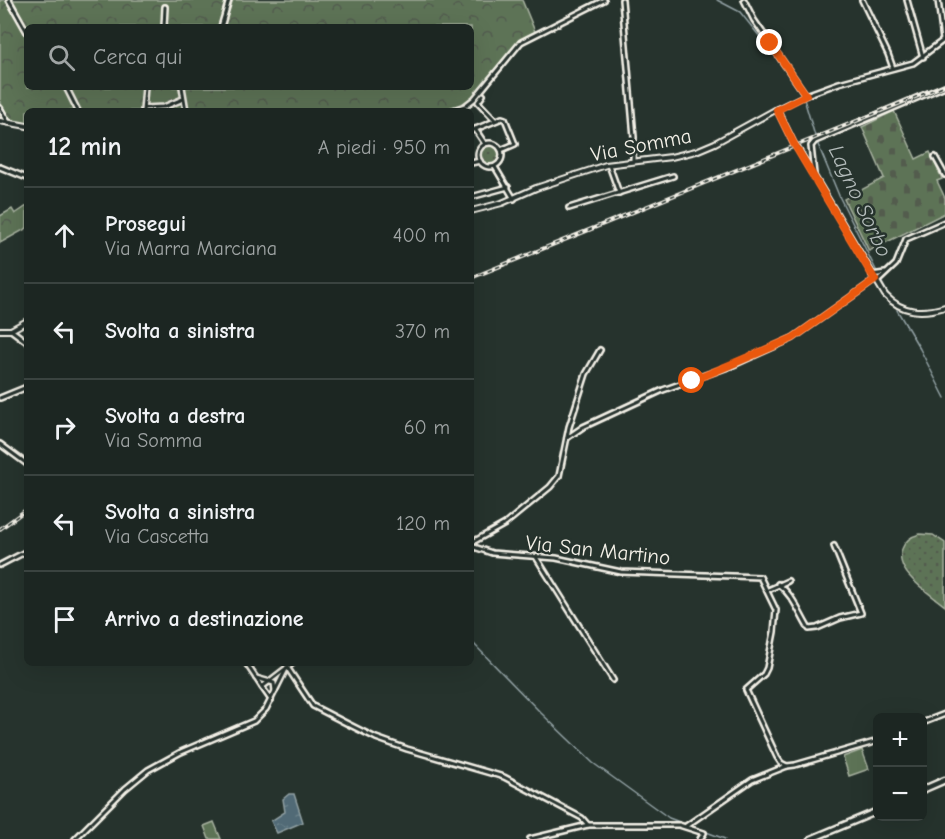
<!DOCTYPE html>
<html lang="it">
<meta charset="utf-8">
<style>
:root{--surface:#1c2622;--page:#29322f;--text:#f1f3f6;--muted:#a0a5a5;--line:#3a4340}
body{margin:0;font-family:"Comic Neue",sans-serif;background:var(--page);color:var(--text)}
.controls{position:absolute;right:18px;bottom:18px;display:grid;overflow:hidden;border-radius:9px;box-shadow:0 6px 24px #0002}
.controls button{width:54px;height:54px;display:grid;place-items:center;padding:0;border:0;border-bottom:2px solid var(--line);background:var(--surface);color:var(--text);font:30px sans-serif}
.stop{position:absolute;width:18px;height:18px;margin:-14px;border:4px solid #ea580c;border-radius:50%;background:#fff}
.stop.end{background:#ea580c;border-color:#fff;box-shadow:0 2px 6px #0008}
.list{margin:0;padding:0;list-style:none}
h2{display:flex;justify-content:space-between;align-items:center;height:78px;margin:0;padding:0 24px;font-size:26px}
h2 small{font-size:20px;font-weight:400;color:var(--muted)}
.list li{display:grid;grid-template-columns:39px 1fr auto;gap:18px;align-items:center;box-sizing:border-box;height:96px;padding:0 24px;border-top:2px solid var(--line)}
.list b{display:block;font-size:22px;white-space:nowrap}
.list p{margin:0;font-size:20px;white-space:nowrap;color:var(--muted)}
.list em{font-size:20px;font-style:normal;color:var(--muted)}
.icon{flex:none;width:33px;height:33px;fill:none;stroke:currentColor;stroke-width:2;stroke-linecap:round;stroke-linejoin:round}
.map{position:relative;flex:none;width:945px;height:839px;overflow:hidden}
.search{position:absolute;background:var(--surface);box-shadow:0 6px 24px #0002;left:24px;top:24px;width:450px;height:66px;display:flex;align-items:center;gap:15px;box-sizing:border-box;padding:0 21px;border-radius:9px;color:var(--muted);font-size:22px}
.panel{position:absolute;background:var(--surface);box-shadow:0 6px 24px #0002;left:24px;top:108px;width:450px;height:558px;border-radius:9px}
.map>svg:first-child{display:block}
.grass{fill:url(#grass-dots);stroke:#a8b2a0;stroke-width:1.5}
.forest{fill:url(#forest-crowns);stroke:#a8b2a0;stroke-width:1.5;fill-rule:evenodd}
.cemetery{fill:url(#cemetery-stones);stroke:#a8b2a0;stroke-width:1.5}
.pitch{fill:#5d7357;stroke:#a8b2a0;stroke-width:1.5}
.water{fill:url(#water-ripples);stroke:#92a1a4;stroke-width:1.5}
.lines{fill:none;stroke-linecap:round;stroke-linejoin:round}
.stream{stroke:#92a1a4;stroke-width:1.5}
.minor-casing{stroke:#f4f1e8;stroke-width:8}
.tertiary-casing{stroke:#f4f1e8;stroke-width:8}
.secondary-casing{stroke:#f4f1e8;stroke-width:8}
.trunk-casing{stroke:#f4f1e8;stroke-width:9}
.minor{stroke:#26332d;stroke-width:3}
.tertiary{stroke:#26332d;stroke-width:4}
.secondary{stroke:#26332d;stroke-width:4}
.trunk{stroke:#26332d;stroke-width:4.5}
.rail-casing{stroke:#f4f1e8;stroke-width:4}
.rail{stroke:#26332d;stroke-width:1.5;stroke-dasharray:4.5;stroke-linecap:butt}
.secondary-bridge-casing{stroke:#f4f1e8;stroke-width:8;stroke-linecap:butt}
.secondary-bridge{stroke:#26332d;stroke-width:4}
.route{stroke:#ea580c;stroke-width:8}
.labels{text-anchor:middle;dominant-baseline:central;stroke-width:5;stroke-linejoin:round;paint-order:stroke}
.street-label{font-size:21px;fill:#f4f1e8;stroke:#26332d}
.water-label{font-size:22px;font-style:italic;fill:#b3bbba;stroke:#26332d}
</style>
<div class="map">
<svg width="945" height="839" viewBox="0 0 945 839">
<defs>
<pattern id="grass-dots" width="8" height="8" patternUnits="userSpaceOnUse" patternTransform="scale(1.5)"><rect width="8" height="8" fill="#5d7357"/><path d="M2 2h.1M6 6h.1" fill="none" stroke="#525b4e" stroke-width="1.8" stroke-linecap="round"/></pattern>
<pattern id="forest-crowns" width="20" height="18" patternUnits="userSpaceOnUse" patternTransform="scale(1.5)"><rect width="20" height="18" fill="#5d7357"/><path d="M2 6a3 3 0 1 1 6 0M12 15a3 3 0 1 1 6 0" fill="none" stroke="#525b4e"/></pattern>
<pattern id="cemetery-stones" width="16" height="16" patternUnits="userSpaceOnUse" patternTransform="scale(1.5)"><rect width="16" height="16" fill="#5d7357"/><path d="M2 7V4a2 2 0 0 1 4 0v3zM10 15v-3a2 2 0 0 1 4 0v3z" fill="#525b4e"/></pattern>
<pattern id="water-ripples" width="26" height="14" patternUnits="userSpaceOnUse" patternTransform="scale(1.5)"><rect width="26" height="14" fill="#516b76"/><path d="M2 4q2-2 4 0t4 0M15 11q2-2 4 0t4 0" fill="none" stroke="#6b818a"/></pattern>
</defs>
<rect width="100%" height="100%" fill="#26332d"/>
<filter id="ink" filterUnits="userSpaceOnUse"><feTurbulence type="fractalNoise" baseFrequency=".0167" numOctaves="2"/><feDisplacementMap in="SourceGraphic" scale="12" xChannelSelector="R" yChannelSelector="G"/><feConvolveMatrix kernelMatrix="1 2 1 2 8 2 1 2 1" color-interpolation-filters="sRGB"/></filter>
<g filter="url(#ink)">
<g class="grass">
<circle cx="490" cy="155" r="10"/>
<path d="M920,534L933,535L945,543V606C930,593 893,573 902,549C905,540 912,536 920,534Z"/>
</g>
<g class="forest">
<path d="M0,0H522L536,34L521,43L485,91L476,99L463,108L448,111H27V127L0,122ZM27,27H471V87H27Z"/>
<path d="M27,206V228L0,243V216L12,209L15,214Z"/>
</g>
<path class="cemetery" d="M894,111L916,159L930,152L942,179L937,181L945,198V213L869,251L844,199L884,178L862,127Z"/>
<g class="pitch">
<path d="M862,750L869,769L849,776L843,757Z"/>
<path d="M214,822L221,839H209L204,826Z"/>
</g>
<path class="water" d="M289,794H294L303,822L277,833L271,821L285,812L283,799Z"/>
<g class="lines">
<g class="stream">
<path d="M717,0L740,12L772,52L801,94"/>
<path d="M804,99L815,136"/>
<path d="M817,142L840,198L877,272"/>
<path d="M881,281L890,297"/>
<path d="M897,310L920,349L945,398"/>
<path d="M471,641L541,713L593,763L669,818L725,839"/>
</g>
<defs>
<g id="minor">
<path d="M9,0L27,32"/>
<path d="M622,0L634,137L633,160"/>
<path d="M744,0L754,20L806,95"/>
<path d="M862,0L888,54L893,68"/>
<path d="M907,0L923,57"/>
<path d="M938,0L943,40"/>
<path d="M164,27L165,7"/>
<path d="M221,27L229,0"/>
<path d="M66,87L78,111"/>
<path d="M182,87L186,111"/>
<path d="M483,95L478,102L495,120"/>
<path d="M0,108L8,122"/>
<path d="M144,108L164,107L183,99"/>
<path d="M777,109L806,95L839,83L913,63L945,39"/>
<path d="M143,111L145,87"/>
<path d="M450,111L465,106L474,99L521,42L604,0"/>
<path d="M475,129L485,144"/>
<path d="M471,131L502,118L505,119L515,144L501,150"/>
<circle cx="490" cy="155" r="12"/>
<path d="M935,157L945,175"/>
<path d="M471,163L480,161"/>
<path d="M609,165L619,193"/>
<path d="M0,167L27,178"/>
<path d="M495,167L514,199"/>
<path d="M814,174L811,146L815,141L945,86"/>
<path d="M471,197L508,187"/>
<path d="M569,208L673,176"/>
<path d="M872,275L885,273"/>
<path d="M877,282L896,264L906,239L945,222"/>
<path d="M11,330L27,342"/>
<path d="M0,398L27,387"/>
<path d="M567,438L583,427L663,390L731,366L793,338L875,280"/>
<path d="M0,444L27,464"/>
<path d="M471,543L505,524L550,487L559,476L569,427L586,374L600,350"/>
<path d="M471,546L492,553L556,558L621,572L760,577L776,610L774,632L767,668L764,674L746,690L777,757L781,763L787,766"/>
<path d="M536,557L613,680"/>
<path d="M0,565L27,551"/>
<path d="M778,584C794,596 799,613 809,629L817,628L840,618L861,613L834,546"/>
<path d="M768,590L788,581"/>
<path d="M246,663L262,687"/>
<path d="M287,667L313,706L348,724L376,738L407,749L504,777L582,818L588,825"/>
<path d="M256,678L274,683L275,691"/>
<path d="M271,700L262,687L293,663"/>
<path d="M922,723L945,714"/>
<path d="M686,826L752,780L787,766L795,765L878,741"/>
<path d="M75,839L125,789L148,770L181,752L254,721L266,709L287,667"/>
<path d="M530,839L588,825H679L704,833L700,839"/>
</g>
<path id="tertiary" d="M0,330H11L27,321"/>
<g id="secondary">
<path d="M0,121L27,126"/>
<path d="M798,149L885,295C902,313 922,314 945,307"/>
<path d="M471,211L502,203L536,188L606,165L671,157L696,151L715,143L777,109L794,144"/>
</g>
<g id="trunk">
<path d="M922,790L945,780"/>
<path d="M811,839L878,811"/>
</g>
</defs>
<use href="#minor" class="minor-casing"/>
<use href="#tertiary" class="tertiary-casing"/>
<use href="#secondary" class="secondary-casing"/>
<use href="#trunk" class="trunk-casing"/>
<use href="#minor" class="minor"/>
<use href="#tertiary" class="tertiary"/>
<use href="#secondary" class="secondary"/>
<use href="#trunk" class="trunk"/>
<defs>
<g id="rail">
<path d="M471,278L945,85"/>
<path d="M0,529L27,509"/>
</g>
</defs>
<use href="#rail" class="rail-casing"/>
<use href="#rail" class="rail"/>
<defs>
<path id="secondary-bridge" d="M794,144L798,149"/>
</defs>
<use href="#secondary-bridge" class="secondary-bridge-casing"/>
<use href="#secondary-bridge" class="secondary-bridge"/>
</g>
</g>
<g class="lines" filter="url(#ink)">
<path class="route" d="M692,381L793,338L875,280L794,144L777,110L806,95L770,43"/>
</g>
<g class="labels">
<g class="street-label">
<text transform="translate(641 145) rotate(-11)">Via Somma</text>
<text transform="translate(598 550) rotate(6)">Via San Martino</text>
</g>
<g class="water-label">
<text transform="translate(860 201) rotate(65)">Lagno Sorbo</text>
</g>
</g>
</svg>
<div class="controls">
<button>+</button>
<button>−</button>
</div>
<div class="stop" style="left:692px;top:381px"></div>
<div class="stop end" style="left:770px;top:43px"></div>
<div class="search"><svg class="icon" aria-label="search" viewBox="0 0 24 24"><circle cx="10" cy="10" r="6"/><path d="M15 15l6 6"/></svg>Cerca qui</div>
<section class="panel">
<h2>12 min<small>A piedi · 950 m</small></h2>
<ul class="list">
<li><svg class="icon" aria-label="ahead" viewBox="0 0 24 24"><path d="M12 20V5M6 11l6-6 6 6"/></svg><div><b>Prosegui</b><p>Via Marra Marciana</p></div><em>400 m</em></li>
<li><svg class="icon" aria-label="left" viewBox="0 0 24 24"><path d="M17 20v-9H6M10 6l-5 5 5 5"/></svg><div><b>Svolta a sinistra</b></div><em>370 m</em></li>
<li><svg class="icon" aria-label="right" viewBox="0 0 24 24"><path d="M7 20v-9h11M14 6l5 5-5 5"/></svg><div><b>Svolta a destra</b><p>Via Somma</p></div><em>60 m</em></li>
<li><svg class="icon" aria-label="left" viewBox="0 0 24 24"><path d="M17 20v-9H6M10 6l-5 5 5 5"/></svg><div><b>Svolta a sinistra</b><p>Via Cascetta</p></div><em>120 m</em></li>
<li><svg class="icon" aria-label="arrive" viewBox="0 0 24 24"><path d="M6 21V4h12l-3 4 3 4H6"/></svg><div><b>Arrivo a destinazione</b></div></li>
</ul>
</section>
</div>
